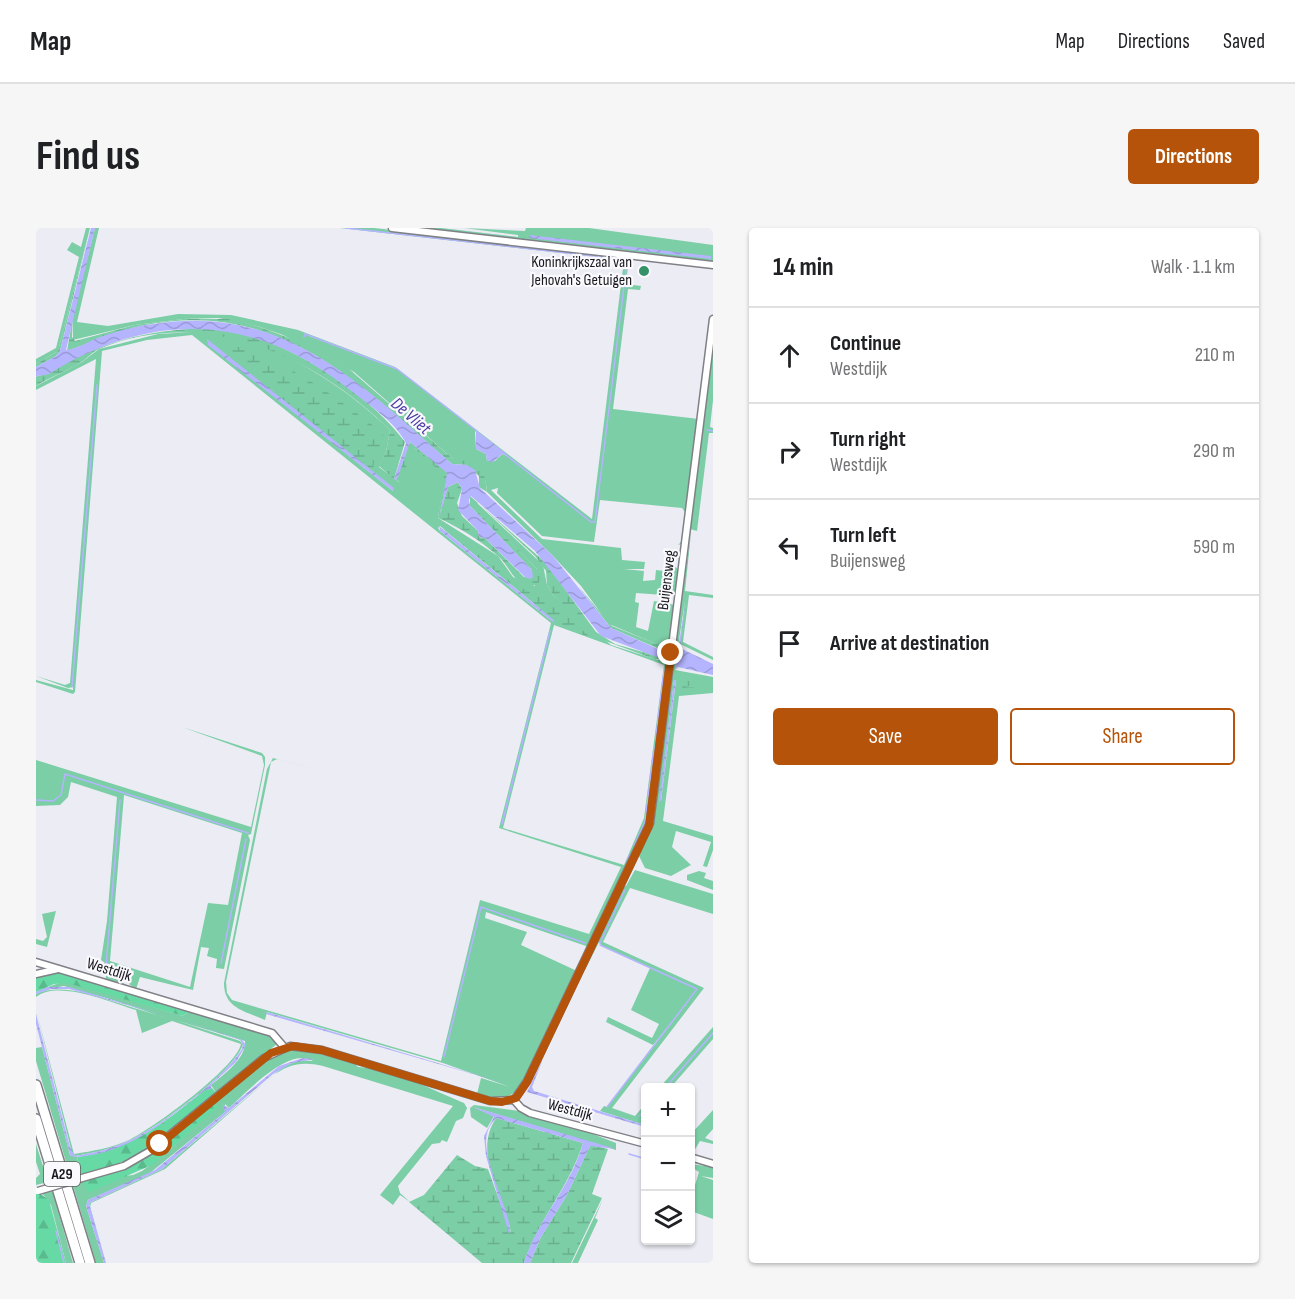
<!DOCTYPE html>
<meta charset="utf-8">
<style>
:root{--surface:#fff;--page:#f6f6f6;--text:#202124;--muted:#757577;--line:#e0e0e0;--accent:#b45309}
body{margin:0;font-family:"Sofia Sans Condensed",sans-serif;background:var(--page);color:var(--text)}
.controls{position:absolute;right:18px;bottom:18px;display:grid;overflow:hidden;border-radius:6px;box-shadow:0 2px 4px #0004}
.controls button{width:54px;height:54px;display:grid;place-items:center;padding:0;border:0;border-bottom:2px solid var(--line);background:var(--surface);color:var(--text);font:30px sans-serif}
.stop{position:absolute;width:18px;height:18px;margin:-14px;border:4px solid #b45309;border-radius:50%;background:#fff}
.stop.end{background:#b45309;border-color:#fff;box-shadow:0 2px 6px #0008}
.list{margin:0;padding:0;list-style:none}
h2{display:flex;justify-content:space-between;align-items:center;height:78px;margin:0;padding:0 24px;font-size:26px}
h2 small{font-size:20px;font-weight:400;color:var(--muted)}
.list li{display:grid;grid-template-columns:39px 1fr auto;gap:18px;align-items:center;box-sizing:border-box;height:96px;padding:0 24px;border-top:2px solid var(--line)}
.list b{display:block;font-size:22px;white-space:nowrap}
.list p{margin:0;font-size:20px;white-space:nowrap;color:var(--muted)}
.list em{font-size:20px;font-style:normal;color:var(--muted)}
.actions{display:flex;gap:12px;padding:18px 24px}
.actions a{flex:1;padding:14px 0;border:2px solid var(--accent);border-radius:6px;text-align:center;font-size:21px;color:var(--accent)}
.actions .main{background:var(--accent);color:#fff}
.icon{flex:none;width:33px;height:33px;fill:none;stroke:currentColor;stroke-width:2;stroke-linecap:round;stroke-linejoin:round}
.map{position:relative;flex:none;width:677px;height:1035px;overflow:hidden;border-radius:6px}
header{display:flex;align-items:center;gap:36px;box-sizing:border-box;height:84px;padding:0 30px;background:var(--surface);border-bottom:2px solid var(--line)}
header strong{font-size:28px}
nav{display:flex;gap:33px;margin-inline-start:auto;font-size:21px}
.intro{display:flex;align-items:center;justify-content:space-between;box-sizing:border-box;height:144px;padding:0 36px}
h1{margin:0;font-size:42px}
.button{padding:15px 27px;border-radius:6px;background:var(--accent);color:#fff;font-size:21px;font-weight:700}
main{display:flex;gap:36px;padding:0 36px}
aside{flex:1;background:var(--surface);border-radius:6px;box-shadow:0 2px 4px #0004}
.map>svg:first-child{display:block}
.grass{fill:#7bcea5;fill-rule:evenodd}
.forest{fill:url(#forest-firs)}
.wetland{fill:url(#wetland-marsh)}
.water{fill:url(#water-waves)}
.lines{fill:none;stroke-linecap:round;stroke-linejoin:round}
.stream{stroke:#b5b4fe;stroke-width:1.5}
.canal{stroke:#b5b4fe;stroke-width:6}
.minor-casing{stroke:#808087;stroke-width:9}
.highway-casing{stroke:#808087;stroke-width:12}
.minor{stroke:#fff;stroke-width:6}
.highway{stroke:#fff;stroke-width:9}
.minor-bridge-casing{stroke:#808087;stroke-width:9;stroke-linecap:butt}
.minor-bridge{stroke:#fff;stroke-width:6}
.route{stroke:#b45309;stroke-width:8}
.poi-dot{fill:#349168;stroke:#f9f9fe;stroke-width:2}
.labels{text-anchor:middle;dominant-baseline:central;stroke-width:4.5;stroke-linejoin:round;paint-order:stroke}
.shield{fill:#f9f9fe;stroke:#5d5d60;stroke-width:1.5}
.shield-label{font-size:15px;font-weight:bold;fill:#1a1a1d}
.poi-label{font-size:16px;fill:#1a1a1d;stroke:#f9f9fe;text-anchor:end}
.street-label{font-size:16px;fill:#1a1a1d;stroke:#f9f9fe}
.water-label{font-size:18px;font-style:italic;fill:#4c3da5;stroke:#f9f9fe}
</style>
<header>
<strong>Map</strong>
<nav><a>Map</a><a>Directions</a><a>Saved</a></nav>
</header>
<div class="intro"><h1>Find us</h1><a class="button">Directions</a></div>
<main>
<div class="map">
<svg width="677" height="1035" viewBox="0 0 677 1035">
<defs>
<pattern id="forest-firs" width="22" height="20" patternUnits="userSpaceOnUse" patternTransform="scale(1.5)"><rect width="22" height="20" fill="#67d9a4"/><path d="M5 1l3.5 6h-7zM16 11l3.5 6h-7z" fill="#59ba8d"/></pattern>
<pattern id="wetland-marsh" width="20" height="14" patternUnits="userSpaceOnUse" patternTransform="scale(1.5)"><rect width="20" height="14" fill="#7bcea5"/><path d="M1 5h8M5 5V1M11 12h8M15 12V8" fill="none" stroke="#6ab08e"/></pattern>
<pattern id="water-waves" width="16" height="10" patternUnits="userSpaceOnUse" patternTransform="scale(1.5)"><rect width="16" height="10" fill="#b5b4fe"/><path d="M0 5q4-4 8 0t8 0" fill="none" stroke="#9b9ad9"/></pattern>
</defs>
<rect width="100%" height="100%" fill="#ebecf4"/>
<g class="grass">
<path d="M50,0H54L22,123L0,136V131L20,120L43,29L31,22L36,14L45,19Z"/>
<path d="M59,0H63L41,94L72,98L142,86L195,87L262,102L359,139L556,291L588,32L304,0H338L593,30L590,56L605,58L604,62L592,61L577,181L663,191L648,315L642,317L645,314L649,284L646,280L564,272L558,314L506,308L461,265L462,260L455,262L506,311L585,320L586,332L609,334L608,341H588L608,343L607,353L619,352L620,342L628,343L631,336L638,337L644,344L641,368L600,365L599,374L603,375L600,399L612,403L618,373L639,377L633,425L630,424V420L573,396L545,358L517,328L451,264C449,235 437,239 416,230L318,144L247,107L221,98L182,90L147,91L99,97L37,112V88ZM439,203L471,228L466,226L459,233H451L450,226L440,221Z"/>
<path d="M375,0H405L482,9V7L428,0L489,3L490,0H553L677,17V34Z"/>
<path d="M159,104C226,103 308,157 354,202L350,224L343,239L363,254L377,219L409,247L402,290L462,328L477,349L499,358L501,341L438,278L441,275L507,337L511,357L517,367L575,417L622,432L632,431L611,596L553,719L450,684L449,690L491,704L485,717L541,743L489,851C477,873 463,872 441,866L445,850L474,859L407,835L231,784L229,792C210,783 188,781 188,755L231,541L237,530L286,543L241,531L235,534L190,754L191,765L196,772L405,833L444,672L553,706L585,639L463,600L515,395L156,107L111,112L66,123L39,464L37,466L0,454V452L37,462V459L32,460L0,448L29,457L34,455L60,131L0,162V158L46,134L63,121L122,106ZM171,115L205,139L357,260V263ZM404,298L497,374L517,394L404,303L402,300ZM518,397L628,437L608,590L588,637L467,600Z"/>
<path d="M677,108V172L674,199L677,200V205H673L661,303L654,301Z"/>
<path d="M655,305L649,363L677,367V370L653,367L647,414L677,429V432L644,416L649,372L641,426H638Z"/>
<path d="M637,432L640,433L639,442L677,449V465L643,468L627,593L677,608V622L671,639L667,638L675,614L640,603L636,619L655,637L635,648L609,640L603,628L613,602ZM638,452H640L625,573H624Z"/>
<path d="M146,499L226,525L229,529V537L215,606L212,607L214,612L188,741L180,740L181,731L171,728L173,720L165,719L157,762L104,749L100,761L93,756L98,743L88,740L83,752L94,760L64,751L62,744L64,750L69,752L73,738L65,732L71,693L81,569L35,554L32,569L24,577L0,578V532L215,599L228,537L226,528ZM88,567L206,605L192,677L172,675L154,759L74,733Z"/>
<path d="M599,642L677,666V686L594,660L567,714L668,760L576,880L599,888L609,876V888L605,893L609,897L564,883L568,878L571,879L655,770L617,817L570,794L572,789L616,810L623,796L595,782L614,740L662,761L566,718L563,714L549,742L548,739L587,658H590Z"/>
<path d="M663,643L670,645L668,650L677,653V662L651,652V647Z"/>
<path d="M20,683L11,719L0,716V711L7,713L11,709L6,686Z"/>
<path d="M23,755H36L147,788L154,782L235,806L242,815L181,866L175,857C187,847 210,831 209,813L139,792L204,813L207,816C200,842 119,902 92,913C75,921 57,925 39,928L36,925L0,782L38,926C57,923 75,920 93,912C116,901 200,840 205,816L136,793L106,805L100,782C76,775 22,751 0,769V766C30,750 98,780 130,790L28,758L1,763Z"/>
<path d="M677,799V811L635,859H624Z"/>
<path d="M6,819L34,927L41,929L47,953L97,947L106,943L128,927L181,879L178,874C205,852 235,816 272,821C287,823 303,830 317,834L322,839C360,842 394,861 428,875L431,880L427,890L420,893L411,914L406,912L404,915L396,916L362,958L364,965L374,974L364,967L357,977L344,967L417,878L287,838C266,833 252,836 235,849L129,941L55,975L54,980L70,1035L53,975L126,941L247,839L264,832L277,833C253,818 210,865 193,880L189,876V884L114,945L52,972L50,978L68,1035H60L0,833V820Z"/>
<path d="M438,877L484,883L549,903L580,915V922L437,879L458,888L451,900L435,889L434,880Z"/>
<path d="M677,882V901L669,910L677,913V916L664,913L658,923L659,928L677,934L658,928L655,906Z"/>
<path d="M0,916L12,954L0,957V950L4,946L0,934Z"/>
<path d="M655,936L677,939V950L665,948L677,952V991L655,983L658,971L655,970L663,944L655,939Z"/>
<path d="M16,962L37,1035H30L15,977L6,965Z"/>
<path d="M567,971L559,990L562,992L542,1035H536Z"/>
</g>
<g class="forest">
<path d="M22,743L154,782L147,788L31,755L18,756L0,764V748Z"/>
<path d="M176,860L181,866L119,917L98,930L46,948L41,929C99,920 126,896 170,861Z"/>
<path d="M178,874L182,879L118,936L52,965L47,952L108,929Z"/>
<path d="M3,965L13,972L30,1035H0V966Z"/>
</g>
<g class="wetland">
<path d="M54,0L24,123L20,128L0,139V136L22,123Z"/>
<path d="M37,88L36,109L39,113L99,97L147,91H194L221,98L256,111L313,141L416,230L440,235L449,249L451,264L443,259V248L431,237L416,236C324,156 243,71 109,97C81,103 57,114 31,123Z"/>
<path d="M171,100C237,101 330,162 369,214L358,251L343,238L350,224L354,202C278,127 167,77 63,121C56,124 51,131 44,135C30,143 14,149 0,158V149C5,146 8,148 13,145C63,114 110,102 171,100Z"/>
<path d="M171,111C239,124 289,161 343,202L349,210L338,232L337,245Z"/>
<path d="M374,214L412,245L404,286L412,259L422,254L426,261L421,275L426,288L442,303L443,309L449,310L488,349L496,350V342L434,278V268L510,335L560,404L579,416L631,431H618L564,411L517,367L511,357L510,343L499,328L442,275L439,278L501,341L505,350L501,357C476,359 476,340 462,328C445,313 423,299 402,290L408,247L378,220L364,254L360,252Z"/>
<path d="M406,300L452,326L475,355L520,377L555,410L517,394L518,392Z"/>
<path d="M542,358L576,398L631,420L630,424L575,400Z"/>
<path d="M652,450L677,453V457L661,456L648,459L677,461L643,464L646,453Z"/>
<path d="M460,890L547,915C534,958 502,992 488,1035H446L373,974L388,967L421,927L439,938L452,941L475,1005C468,966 436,927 460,890Z"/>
<path d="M557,917L572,921L556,966L566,970L535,1035H494L505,1009L531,967L554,918Z"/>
</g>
<g class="water">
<path d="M55,0H59L30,122C41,121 53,113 64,109C84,102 105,97 125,95C252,78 329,160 416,236L431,237L439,242L444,260L517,328L575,400L631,425L641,426L650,372L644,420L677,436V447L642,439L639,442V432L626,431L565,408L499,323L435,268L433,272L434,278L496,342L497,349L494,351L489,349L449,310L443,309L442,303L422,282L426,261L422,254L412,259L404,288L411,245L374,214L362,249L360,252L358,251L370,215C359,193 329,174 310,159C215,85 114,83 13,146C8,148 5,146 0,149V139L20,128L24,123Z"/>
<path d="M493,7L675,28V31L493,10Z"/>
<path d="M171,111L358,260L357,263L172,117Z"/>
<path d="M440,202L472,227L471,228L466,226L457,234L451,233L450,226L440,221Z"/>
<path d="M403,298L518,392L517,394L404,303Z"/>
<path d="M638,452H640L625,573H623Z"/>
<path d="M12,759H33L131,788L33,761H15L0,766V764Z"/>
<path d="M231,784L475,857L230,786Z"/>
<path d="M0,786L34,919L39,928C57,925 75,921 92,913C123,900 189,849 206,821L207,816L204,812L139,790L206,812L210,817L200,834L176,856L175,861L169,862C129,893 91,927 38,929L34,927L0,796Z"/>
<path d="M267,830L278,831L256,835L237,846L126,941L53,975L70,1035H68L50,978L52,972L119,942L189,884L187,877L193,880L243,838Z"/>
<path d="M507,831L496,859L498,863L609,897V899L491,864Z"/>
<path d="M437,879L580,921L554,918L531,967L505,1009L494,1035H488C501,992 535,959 547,915L460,890C456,895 452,900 451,906C444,932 480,993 473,1006L450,928L448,908L458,889Z"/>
</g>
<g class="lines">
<g class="stream">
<path d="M310,0L575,30"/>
<path d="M268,109L269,106L361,141L441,203"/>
<path d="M671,202L677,203"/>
<path d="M470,227L555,294H559L591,34"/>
<path d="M36,459L61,157"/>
<path d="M620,508L628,442"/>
<path d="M0,572L17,573L25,567L29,546L212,605"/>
<path d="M466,596L514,403"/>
<path d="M598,618L609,594L618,519"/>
<path d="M591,632L594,626"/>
<path d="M564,715L589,662"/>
<path d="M564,717L661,761L571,879"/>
<path d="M185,735L210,611"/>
<path d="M70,738L84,572"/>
<path d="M408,829L445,679L549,715"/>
<path d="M629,860L677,805"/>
<path d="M603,888L610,882"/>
<path d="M593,926L610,931"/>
<path d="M20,1003L28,1035"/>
</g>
<path class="canal" d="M69,738L73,739"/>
<defs>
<g id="minor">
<path d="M356,0L677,37"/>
<path d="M0,734L236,805L248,819"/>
<path d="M0,746L22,741"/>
<path d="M478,872L491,853L614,595L677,91"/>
<path d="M478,872L485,880L494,885L610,916"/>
<path d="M654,929L677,936"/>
<path d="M46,950L88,938L114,923L228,830L254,818L286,822L454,873L478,872"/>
</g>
<g id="highway">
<path d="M0,857L54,1035"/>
<path d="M0,891L44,1035"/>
</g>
</defs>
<use href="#minor" class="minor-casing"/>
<use href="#highway" class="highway-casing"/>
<use href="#minor" class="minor"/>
<use href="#highway" class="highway"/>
<defs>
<path id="minor-bridge" d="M2,963L46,950"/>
</defs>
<use href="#minor-bridge" class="minor-bridge-casing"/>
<use href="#minor-bridge" class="minor-bridge"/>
</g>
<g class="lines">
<path class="route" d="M124,916L235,825L257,818L286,822L454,873L466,874L480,870L491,854L613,598L635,425"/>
</g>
<circle class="poi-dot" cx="608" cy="43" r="6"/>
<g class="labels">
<rect class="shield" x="8" y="934" width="36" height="24" rx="4.5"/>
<g class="shield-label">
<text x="26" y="946">A29</text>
</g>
<g class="poi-label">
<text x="596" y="34">Koninkrijkszaal van<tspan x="596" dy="18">Jehovah's Getuigen</tspan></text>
</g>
<g class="street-label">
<text transform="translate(631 352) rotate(-83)">Buijensweg</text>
<text transform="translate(73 742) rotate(17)">Westdijk</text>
<text transform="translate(534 882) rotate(15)">Westdijk</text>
</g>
<g class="water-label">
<text transform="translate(375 188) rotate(41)">De Vliet</text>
</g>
</g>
</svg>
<div class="controls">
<button>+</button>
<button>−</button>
<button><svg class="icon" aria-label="layers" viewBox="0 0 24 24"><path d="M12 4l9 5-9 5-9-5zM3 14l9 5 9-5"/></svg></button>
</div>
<div class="stop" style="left:124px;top:916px"></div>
<div class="stop end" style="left:635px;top:425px"></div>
</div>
<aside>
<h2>14 min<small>Walk · 1.1 km</small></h2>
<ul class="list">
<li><svg class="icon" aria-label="ahead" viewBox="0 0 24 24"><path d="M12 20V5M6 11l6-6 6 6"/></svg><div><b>Continue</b><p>Westdijk</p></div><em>210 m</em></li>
<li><svg class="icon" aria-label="right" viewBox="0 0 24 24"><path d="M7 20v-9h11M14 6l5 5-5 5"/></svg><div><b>Turn right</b><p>Westdijk</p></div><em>290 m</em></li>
<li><svg class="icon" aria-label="left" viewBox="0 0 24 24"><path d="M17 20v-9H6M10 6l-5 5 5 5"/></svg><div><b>Turn left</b><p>Buijensweg</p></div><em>590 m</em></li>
<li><svg class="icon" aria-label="arrive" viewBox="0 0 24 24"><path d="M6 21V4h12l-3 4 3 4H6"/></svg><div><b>Arrive at destination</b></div></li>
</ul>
<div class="actions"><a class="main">Save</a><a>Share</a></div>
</aside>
</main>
